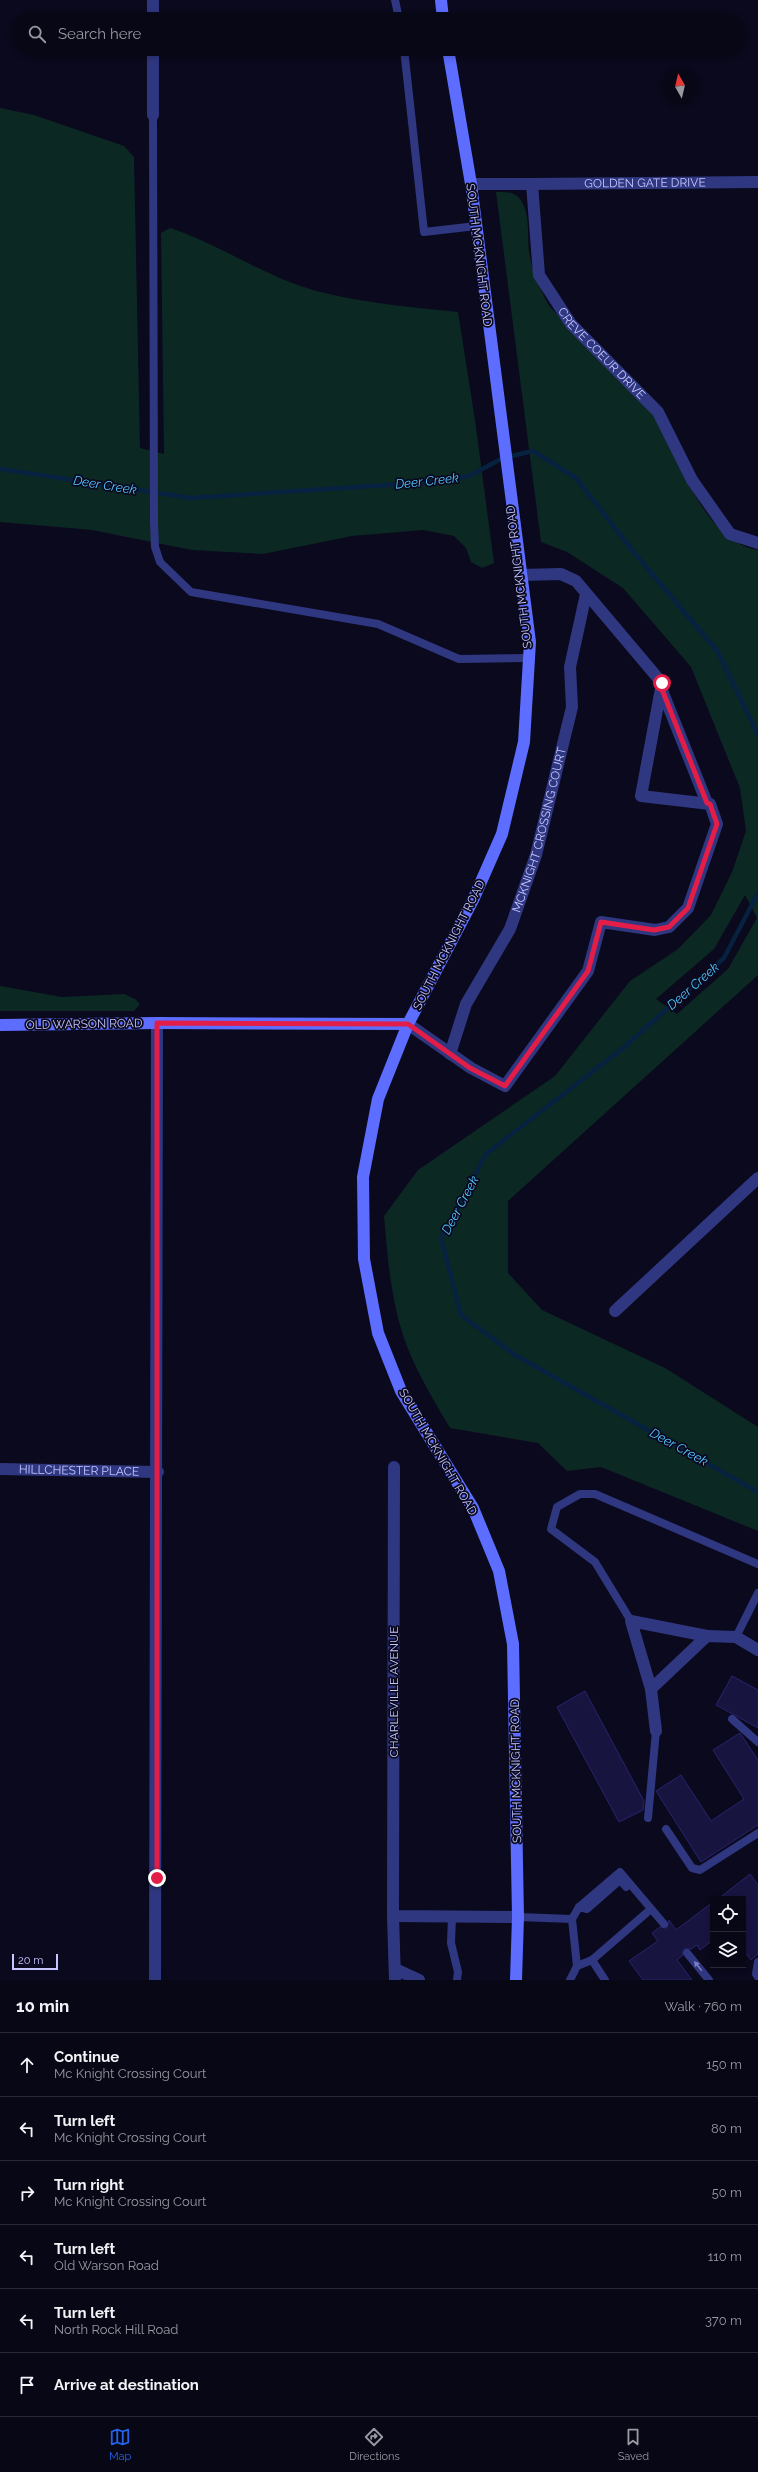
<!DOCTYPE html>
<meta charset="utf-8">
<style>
:root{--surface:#080716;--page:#161523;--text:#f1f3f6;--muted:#9899a1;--line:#292835;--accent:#2563eb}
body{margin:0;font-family:Raleway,sans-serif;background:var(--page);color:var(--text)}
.controls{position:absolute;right:12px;bottom:12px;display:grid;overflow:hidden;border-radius:0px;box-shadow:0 2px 6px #0003}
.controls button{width:36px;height:36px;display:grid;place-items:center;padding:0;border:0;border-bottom:1px solid var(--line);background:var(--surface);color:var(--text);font:20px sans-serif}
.compass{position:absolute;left:662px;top:68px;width:36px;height:36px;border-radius:50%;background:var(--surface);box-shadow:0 2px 6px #0003;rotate:352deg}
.scale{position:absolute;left:12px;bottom:10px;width:46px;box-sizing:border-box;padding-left:4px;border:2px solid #c5c6ff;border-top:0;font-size:11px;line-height:14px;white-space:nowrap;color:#c5c6ff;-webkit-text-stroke:3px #0a091d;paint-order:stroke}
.stop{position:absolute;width:12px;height:12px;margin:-9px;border:3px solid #e11d48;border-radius:50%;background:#fff}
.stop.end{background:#e11d48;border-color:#fff;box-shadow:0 1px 4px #0008}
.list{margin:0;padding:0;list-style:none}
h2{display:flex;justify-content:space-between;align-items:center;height:52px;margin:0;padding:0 16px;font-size:17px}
h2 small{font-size:13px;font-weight:400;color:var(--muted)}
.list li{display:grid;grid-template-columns:26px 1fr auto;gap:12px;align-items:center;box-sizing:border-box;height:64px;padding:0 16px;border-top:1px solid var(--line)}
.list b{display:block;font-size:15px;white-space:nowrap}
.list p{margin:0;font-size:13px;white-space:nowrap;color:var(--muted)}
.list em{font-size:13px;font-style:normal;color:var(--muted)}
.icon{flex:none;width:22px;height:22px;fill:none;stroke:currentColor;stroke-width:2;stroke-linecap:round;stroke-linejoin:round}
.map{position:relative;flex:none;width:758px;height:1980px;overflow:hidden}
.search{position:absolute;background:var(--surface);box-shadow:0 2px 6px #0003;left:12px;right:12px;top:12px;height:44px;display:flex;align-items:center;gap:10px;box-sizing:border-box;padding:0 14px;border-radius:22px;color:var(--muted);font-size:15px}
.sheet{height:436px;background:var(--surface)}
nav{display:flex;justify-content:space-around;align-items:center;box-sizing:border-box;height:56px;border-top:1px solid var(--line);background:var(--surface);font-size:11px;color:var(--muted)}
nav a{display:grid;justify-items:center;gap:2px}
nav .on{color:var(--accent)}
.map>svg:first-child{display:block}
.green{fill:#0c2823;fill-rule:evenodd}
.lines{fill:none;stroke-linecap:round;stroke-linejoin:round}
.stream{stroke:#062240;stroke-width:4.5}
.building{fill:#171440;stroke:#29236e}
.lane{stroke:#2f3781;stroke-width:8}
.street{stroke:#2f3781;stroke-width:12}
.secondary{stroke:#5c6dff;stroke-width:12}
.oneway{fill:#7a7ec0}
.route{stroke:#e11d48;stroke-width:5}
.labels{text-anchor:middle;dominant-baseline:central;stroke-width:3.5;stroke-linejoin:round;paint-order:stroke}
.street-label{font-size:12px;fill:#c5c6ff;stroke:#0a091d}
.water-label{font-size:13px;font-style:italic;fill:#53c5ff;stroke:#0a091d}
</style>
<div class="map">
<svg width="758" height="1980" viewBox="0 0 758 1980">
<rect width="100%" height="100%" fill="#0a091d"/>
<g class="green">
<path d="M0,108L34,115L124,146L134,157L140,448L164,454L161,233L170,228C213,242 252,268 295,284C340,301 409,307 458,312L475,420L494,563L482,568L471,562L466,548L454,536L423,530L352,536L263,554L192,550L92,530L0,522Z"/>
<path d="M496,192C504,192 513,191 519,198C531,211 527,236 529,252C532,271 540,290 550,307C573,330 595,353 618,376C628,387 640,397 649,409C680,451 699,540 758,550V975L508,1201V1273L542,1310L665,1368L758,1427V1531L601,1467L567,1471L538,1443L450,1428C430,1394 409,1360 399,1322C390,1288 387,1251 384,1216L418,1170L555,1076L630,981L678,949L711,915L732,872L746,831L740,788L691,667L623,588L567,552L541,542ZM745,895L757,918L728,969L677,1014L656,999L714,949Z"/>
<path d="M0,986L62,997L124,994L135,999L140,1004L134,1011H0Z"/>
</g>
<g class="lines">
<g class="stream">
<path d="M0,469L191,498L434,482L469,476L503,458L533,451L576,478L632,550L718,652L758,735"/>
<path d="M758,893L724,958L623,1048L486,1154L441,1238L461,1315L515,1355L758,1492"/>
</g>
</g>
<g class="building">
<path d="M732,1676L758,1690V1728L716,1705Z"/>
<path d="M585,1691L644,1801L643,1810L619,1822L557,1707Z"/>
<path d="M740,1733L758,1760V1825L701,1862L656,1791L681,1775L711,1821L744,1799L713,1750Z"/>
<path d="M750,1874L758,1885V1954L751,1960L743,1950V1899H718Z"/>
<path d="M713,1902V1940L700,1950L697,1945L691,1949H684L682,1956L677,1960L692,1980H643L629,1961L658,1941L652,1933L660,1927L667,1928L669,1920L676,1930Z"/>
</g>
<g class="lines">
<g class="lane">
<path d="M395,0L399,19"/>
<path d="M404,49L424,232L476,226"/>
<path d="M153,115L154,522L155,547L160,562L191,592L378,624L459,659L529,658"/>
<path d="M631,1621L595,1562L551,1529L557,1507L580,1494H595L758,1564"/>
<path d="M736,1637L758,1593"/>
<path d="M732,1719L758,1742"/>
<path d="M648,1818L656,1731"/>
<path d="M666,1829L692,1868L700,1870L758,1833"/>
<path d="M579,1907L587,1909L620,1880L626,1887"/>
<path d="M452,1917L451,1943L458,1972L457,1980"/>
<path d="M518,1917L572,1919L577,1966L570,1980"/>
<path d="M572,1919L579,1907L620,1872L664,1924"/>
<path d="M687,1953L709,1980"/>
<path d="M592,1960L605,1980"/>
<path d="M758,1962L756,1974L758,1977"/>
<path d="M577,1966L592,1960L651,1909"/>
</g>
<g class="street">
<path d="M153,19V0"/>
<path d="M153,115V49"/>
<path id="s1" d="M471,184H532L539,275L571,324L658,412L692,480L730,534L758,543"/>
<path id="s2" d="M532,184L758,182"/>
<path d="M661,688L707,803"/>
<path d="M408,1024L471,1068L505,1086L588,971L601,922L655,930L669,927L688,908L717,824L710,804L641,796L662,683L576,581L561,574L520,575"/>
<path id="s3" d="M450,1054L466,1004L510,929L536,855L572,707L570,667L586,594"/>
<path d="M615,1311L758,1178"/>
<path d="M394,1467L393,1916L518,1917"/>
<path id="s4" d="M0,1469L158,1472"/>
<path d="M651,1689L707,1636L736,1637L758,1650"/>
<path d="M656,1731L651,1689L631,1621L707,1636"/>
<path d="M393,1916L395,1980"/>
<path d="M395,1969L419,1980"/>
<path d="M155,1980L157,1023"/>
</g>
<g class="secondary">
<path d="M441,0L443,19"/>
<path d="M448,49L471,184L530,642L524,742L502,834L473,900L408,1024L378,1099L363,1177L364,1259L378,1333L401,1391L473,1508L499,1571L513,1644L518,1917L516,1980"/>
<path d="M0,1025L157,1023L408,1024"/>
</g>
</g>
<defs><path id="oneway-solid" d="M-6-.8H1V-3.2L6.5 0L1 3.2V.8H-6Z"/></defs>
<use class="oneway" href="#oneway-solid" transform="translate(698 1966) rotate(-129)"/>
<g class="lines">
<path class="route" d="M157,1878V1023L408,1024L470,1068L505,1086L588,971L601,922L654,930L669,927L688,908L717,824L710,804L707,803L661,687L662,683"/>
</g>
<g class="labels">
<g class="street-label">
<text stroke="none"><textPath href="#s2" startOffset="113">GOLDEN GATE DRIVE</textPath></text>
<text transform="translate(479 255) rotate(83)">SOUTH MCKNIGHT ROAD</text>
<text stroke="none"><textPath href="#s1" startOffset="253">CREVE COEUR DRIVE</textPath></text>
<text transform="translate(519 577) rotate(-97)">SOUTH MCKNIGHT ROAD</text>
<text stroke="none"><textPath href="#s3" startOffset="243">MCKNIGHT CROSSING COURT</textPath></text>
<text transform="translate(449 945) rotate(-63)">SOUTH MCKNIGHT ROAD</text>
<text transform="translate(84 1024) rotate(-1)">OLD WARSON ROAD</text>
<text transform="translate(438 1452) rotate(60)">SOUTH MCKNIGHT ROAD</text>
<text stroke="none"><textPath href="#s4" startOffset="79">HILLCHESTER PLACE</textPath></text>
<text transform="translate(394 1692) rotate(-90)">CHARLEVILLE AVENUE</text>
<text transform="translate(516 1771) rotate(-91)">SOUTH MCKNIGHT ROAD</text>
</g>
<g class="water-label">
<text transform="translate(427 481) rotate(-6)">Deer Creek</text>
<text transform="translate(105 485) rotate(9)">Deer Creek</text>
<text transform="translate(693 986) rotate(-41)">Deer Creek</text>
<text transform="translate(460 1205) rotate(-62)">Deer Creek</text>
<text transform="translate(679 1447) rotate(29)">Deer Creek</text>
</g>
</g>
</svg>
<div class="controls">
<button><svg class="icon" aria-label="locate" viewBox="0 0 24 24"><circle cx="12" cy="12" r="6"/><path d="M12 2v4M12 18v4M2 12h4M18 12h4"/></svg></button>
<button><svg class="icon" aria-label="layers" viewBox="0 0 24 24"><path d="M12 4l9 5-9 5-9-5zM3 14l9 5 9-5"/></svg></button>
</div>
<svg class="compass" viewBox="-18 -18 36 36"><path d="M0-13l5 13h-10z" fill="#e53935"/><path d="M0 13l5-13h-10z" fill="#9899a1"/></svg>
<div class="scale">20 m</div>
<div class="stop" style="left:662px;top:683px"></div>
<div class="stop end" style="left:157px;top:1878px"></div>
<div class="search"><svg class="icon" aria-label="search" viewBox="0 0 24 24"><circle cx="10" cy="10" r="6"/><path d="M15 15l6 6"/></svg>Search here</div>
</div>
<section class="sheet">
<h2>10 min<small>Walk · 760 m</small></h2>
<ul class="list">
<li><svg class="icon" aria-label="ahead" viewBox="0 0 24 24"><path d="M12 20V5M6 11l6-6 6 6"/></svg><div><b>Continue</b><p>Mc Knight Crossing Court</p></div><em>150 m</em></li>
<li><svg class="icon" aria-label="left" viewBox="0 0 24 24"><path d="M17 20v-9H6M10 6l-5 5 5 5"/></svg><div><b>Turn left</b><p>Mc Knight Crossing Court</p></div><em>80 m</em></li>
<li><svg class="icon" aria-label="right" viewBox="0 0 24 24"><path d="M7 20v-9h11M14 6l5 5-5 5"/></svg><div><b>Turn right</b><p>Mc Knight Crossing Court</p></div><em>50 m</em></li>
<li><svg class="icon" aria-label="left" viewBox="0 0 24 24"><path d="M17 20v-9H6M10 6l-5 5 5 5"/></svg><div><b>Turn left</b><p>Old Warson Road</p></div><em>110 m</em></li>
<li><svg class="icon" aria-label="left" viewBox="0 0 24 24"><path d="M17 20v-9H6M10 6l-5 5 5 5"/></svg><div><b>Turn left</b><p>North Rock Hill Road</p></div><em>370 m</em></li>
<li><svg class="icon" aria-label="arrive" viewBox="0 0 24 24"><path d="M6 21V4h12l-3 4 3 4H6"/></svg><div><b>Arrive at destination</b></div></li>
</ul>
</section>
<nav>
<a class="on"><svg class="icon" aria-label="map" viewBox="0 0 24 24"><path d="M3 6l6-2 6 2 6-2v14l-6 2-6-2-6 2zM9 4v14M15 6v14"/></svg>Map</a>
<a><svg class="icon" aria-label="directions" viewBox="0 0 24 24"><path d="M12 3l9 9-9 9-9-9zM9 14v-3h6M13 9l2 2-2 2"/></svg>Directions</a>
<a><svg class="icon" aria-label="saved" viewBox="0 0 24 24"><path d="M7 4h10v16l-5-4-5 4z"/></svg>Saved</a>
</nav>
